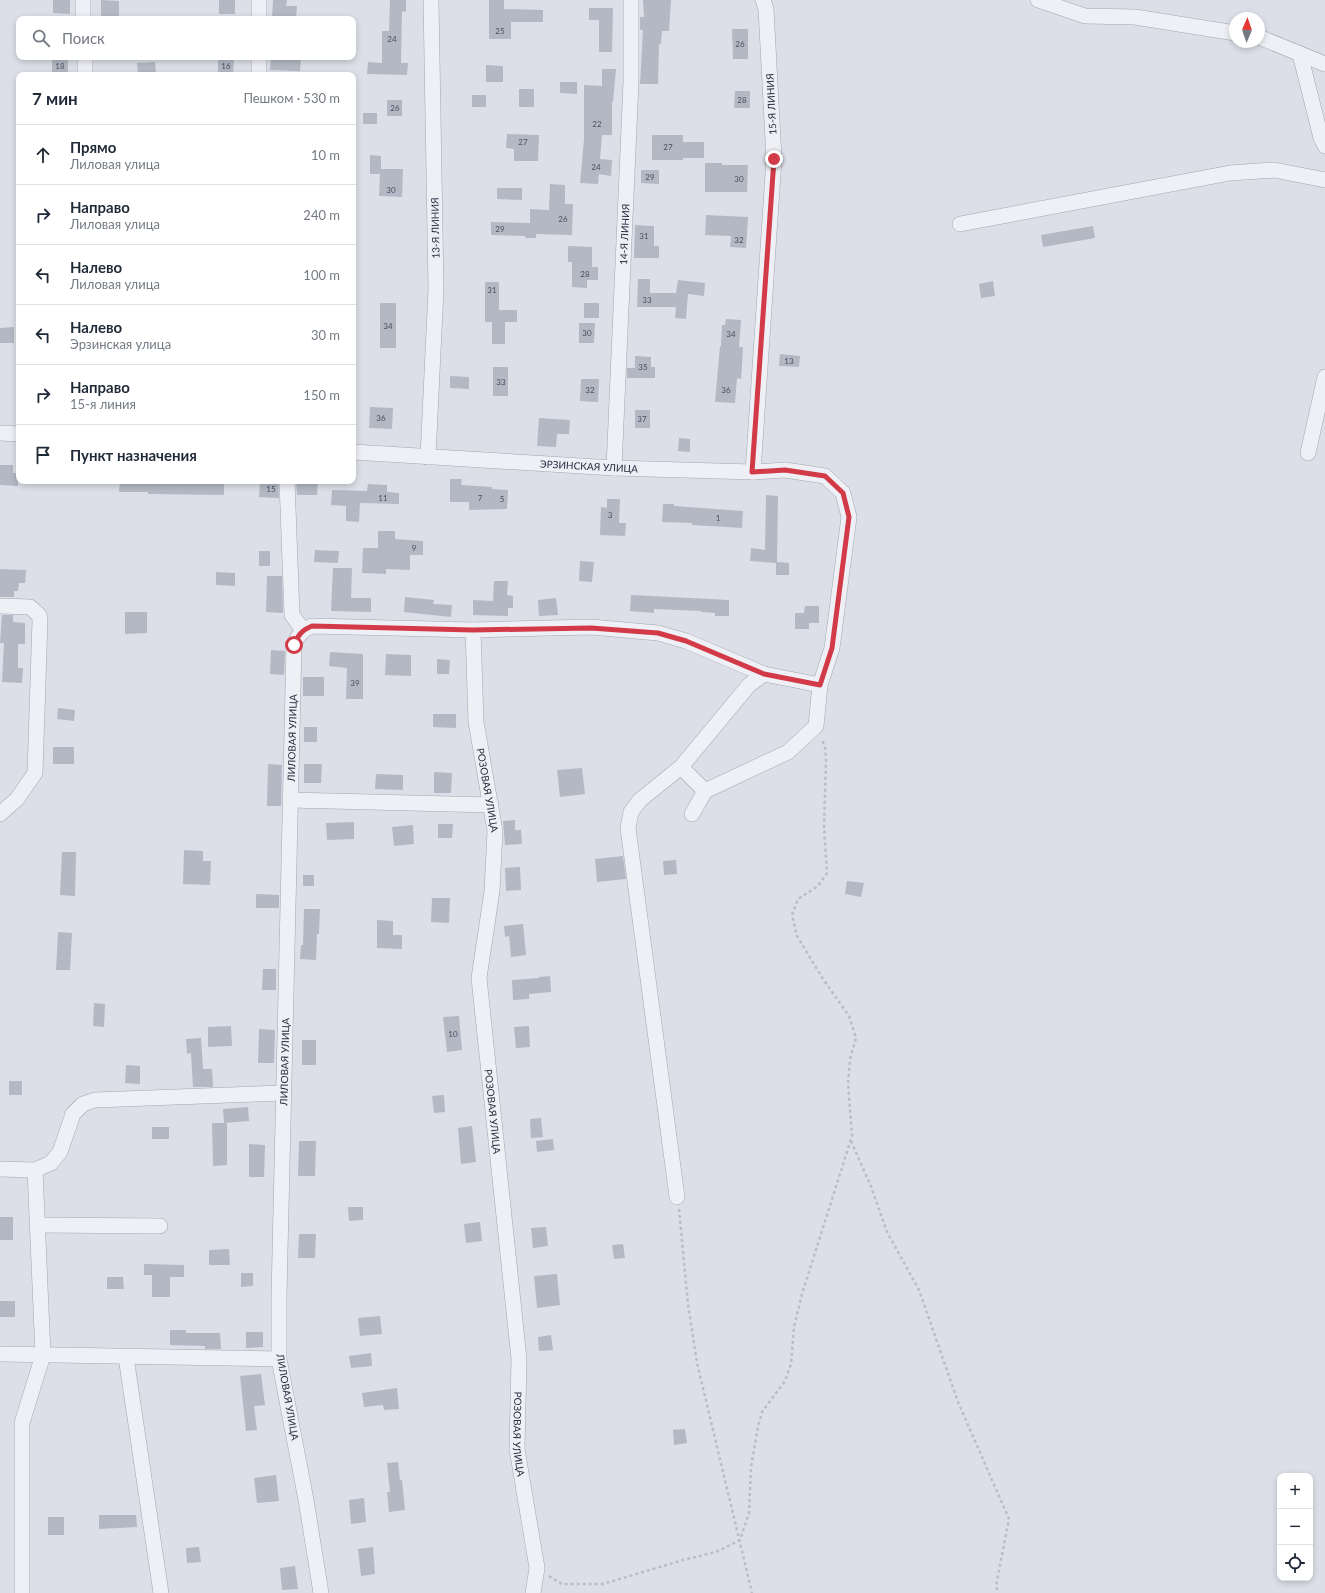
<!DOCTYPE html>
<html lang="ru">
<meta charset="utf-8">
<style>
:root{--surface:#fff;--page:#f6f6f7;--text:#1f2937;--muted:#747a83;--line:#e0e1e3}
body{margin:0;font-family:Lato,sans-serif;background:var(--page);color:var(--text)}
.controls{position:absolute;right:12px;bottom:12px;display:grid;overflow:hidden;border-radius:8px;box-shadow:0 2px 6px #0003}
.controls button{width:36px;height:36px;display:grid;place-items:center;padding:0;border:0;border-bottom:1px solid var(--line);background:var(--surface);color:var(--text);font:20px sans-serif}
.compass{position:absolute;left:1229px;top:12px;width:36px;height:36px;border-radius:50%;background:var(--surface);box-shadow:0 2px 6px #0003;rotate:2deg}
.stop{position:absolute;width:12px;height:12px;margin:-9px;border:3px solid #d23a48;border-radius:50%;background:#fff}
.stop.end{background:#d23a48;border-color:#fff;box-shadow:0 1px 4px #0008}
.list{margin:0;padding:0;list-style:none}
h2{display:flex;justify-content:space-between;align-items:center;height:52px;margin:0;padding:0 16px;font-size:17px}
h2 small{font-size:13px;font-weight:400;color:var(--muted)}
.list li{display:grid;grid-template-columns:26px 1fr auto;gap:12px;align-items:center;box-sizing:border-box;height:60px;padding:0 16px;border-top:1px solid var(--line)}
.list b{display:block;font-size:15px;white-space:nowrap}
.list p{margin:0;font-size:13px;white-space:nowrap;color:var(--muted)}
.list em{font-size:13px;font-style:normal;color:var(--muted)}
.icon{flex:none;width:22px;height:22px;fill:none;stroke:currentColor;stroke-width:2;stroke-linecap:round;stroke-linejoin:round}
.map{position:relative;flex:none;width:1325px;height:1593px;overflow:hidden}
.search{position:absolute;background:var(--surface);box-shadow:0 2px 6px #0003;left:16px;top:16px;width:340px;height:44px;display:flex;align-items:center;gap:10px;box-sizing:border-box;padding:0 14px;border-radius:8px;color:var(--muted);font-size:15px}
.panel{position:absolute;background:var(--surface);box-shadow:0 2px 6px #0003;left:16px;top:72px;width:340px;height:412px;border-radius:8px}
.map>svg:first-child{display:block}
.building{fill:#b3b8c4}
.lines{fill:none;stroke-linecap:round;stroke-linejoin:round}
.minor-casing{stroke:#a1a6b1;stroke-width:16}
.path{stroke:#babdc5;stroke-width:2.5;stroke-dasharray:3 3;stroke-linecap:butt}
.minor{stroke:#eef0f5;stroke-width:15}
.route{stroke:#d23a48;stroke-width:5}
.labels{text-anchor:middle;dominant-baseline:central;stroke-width:3;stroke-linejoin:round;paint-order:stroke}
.number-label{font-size:8px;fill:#484f5f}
.street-label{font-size:10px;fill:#252c3d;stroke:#ebeef4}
</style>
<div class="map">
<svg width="1325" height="1593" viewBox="0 0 1325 1593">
<rect width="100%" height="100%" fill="#dcdfe7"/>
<g class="building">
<path d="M53,0H70V14L53,13Z"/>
<path d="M101,0L119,1V19H101Z"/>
<rect x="219" y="0" width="16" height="14"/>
<path d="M273,0H287L286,6H297L296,19H272Z"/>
<path d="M390,0H406V12L402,11L401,63H408L407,75L367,74L368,62L382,63V31H389Z"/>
<path d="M489,0H504V9L543,10V22H511V39H489Z"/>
<path d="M643,0H671L669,31H662L661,44H659L658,84H640L643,30H640V17H644Z"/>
<path d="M589,8H613L612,52H599V20H589Z"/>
<path d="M732,29H748V59H733Z"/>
<rect x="52" y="57" width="16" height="18"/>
<path d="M218,57H234L233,75H218Z"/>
<path d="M271,58L301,59L300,71L270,70Z"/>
<path d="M155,62L156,75H138L137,63Z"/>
<path d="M486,65L503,66V82H486Z"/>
<path d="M602,69H616L613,102H612V135H602L600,159L612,160L611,176L599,174L598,184L580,183L584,140V85L602,86Z"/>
<path d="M560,82H577V94L560,93Z"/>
<rect x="519" y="89" width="15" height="18"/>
<path d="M735,91H750V108H734Z"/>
<rect x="472" y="95" width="14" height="12"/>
<rect x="387" y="100" width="15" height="16"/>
<rect x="363" y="113" width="14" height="11"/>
<path d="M507,134L539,135L538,161H514V149L506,148Z"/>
<path d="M652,135H683V142H704V158H683V160H652Z"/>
<path d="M370,155L381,156V169H403L402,197L379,196L380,174H370Z"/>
<path d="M705,163H722V165H748L747,192H705Z"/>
<path d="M641,170H659V184L641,183Z"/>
<path d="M550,184L565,185V204H573L572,235L536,234V238H525V236L491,235V222L530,223V209L549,210Z"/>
<path d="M497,188H522V200L497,199Z"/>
<path d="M706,215L748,217L746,248L730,247L731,236L705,235Z"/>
<path d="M635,225L654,226V246H659V258H634Z"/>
<path d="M1093,226L1095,238L1043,247L1041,235Z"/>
<path d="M568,246L592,247V267H598V280H587V288L572,287V262H568Z"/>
<path d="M638,279H650V293H676L678,280L705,283L704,296L688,294L686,319L675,318L676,307H637Z"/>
<path d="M993,281L995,296L981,298L979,284Z"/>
<path d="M485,282H499V310H517V322H505V344H492V322H485Z"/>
<rect x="380" y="303" width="16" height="45"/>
<rect x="584" y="303" width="15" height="15"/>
<path d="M726,319L741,320L739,347H743L742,366L741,379L737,378L735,403L715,402L720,346H721L722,325H725Z"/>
<path d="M579,323H595L594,343H579Z"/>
<path d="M14,327V343H0V328Z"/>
<path d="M780,354L800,356L799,367L779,366Z"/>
<path d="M635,356L651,357V367H655V378H627V368H635Z"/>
<rect x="493" y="367" width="15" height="29"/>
<path d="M450,376L469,377V389L450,388Z"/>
<path d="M581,379H599L598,402L580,401Z"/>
<path d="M370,407L393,408L392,429L369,428Z"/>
<rect x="635" y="410" width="15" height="18"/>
<path d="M539,418L570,420L569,434H557L556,447L537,446Z"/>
<path d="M679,438L690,439V452L678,451Z"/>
<path d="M0,465H13V473H18V486L0,485Z"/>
<path d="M450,479H462L461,485L492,487V489L508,490L507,509L469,510V502H450Z"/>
<path d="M120,481H224V495L148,494V492H119Z"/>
<path d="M260,481H278L279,498L259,497Z"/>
<path d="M296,481H318L317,495H297Z"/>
<path d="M368,484L387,485V492L399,493V504L360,503L359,522L346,521V506L331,505L332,490L367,491Z"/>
<path d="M766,495L778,496L777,562L789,563V575H776V563L750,561L751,548L765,550Z"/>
<path d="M607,499H620L619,523H626L625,536L600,535L601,507L607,508Z"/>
<path d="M663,504H674V506L743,511L742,528L692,525V523L662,522Z"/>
<path d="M378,531H395V539L423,541V555H410V570L386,569V574L362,573L363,548H378Z"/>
<path d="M315,550L339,551L338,563L314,562Z"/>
<rect x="259" y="551" width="11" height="15"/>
<path d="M580,561L594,562L592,582L579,581Z"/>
<path d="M333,568H352L351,598H371V612L331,611Z"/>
<path d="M0,569L26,570L25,583H19L18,591H14V597H0Z"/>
<path d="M216,572L235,573V586L216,585Z"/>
<path d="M267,576H282L283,613L266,612Z"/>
<path d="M494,581H508L507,595L513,596V608H508V616L473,615V600L493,601Z"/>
<path d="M631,595L729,600V616H715V613L701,612V611L654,609V613L630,611Z"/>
<path d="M405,597L434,600L433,604L452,605L451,617L404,612Z"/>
<path d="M556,598L558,615L539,616L538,600Z"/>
<path d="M805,606H819V623H809V629H795V613H804Z"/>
<path d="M125,612H147V633L125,634Z"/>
<path d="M2,615H13V622L25,623V644H18V668H23L22,683L2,682L4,643H0Z"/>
<path d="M271,650L285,651L284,675L270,674Z"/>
<path d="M330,652L363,654V699H346L347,668L329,666Z"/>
<path d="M386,654L411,655V676L385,675Z"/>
<path d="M437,659L450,660L449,674H437Z"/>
<rect x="303" y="677" width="21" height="19"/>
<path d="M58,708L75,710L74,721L57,719Z"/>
<path d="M433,714H456V728L433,727Z"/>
<rect x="304" y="727" width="13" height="15"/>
<rect x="53" y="747" width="21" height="17"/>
<path d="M268,764L282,765L281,806H267Z"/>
<path d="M304,764H322L321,783H304Z"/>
<path d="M582,768L585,794L560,797L557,770Z"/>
<path d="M434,772L452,773L451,793H434Z"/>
<path d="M376,774L403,775V790L375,789Z"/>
<path d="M515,820V830H521L522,844L505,845L503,821Z"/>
<path d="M354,822V839L327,840L326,823Z"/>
<path d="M438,824H453L452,838H438Z"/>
<path d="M413,825L414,844L394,846L392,827Z"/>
<path d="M184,850L203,851V861H211L210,885L183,884Z"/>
<path d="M62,852H76L75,896L60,895Z"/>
<path d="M623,856L626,879L597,882L595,859Z"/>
<path d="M676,860L677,874L664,875L663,861Z"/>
<path d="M520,867L521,890L506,891L505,868Z"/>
<rect x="303" y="875" width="11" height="11"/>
<path d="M847,881L864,883L861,897L845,894Z"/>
<path d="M256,894L279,895V908H256Z"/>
<path d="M432,898H450L449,923L431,922Z"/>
<path d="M304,909H320L319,934H317L316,960L300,959L301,945H303Z"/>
<path d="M377,920L393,921V935H402V949L377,948Z"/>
<path d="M523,924L526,955L511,957L509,936L505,937L504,926Z"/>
<path d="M58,932L72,933L70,970H56Z"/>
<path d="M263,969H276V990H262Z"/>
<path d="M550,976L551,992L529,994V999L513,1000L512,980L539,978V977Z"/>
<path d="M94,1003L105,1004L104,1027L93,1026Z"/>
<path d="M459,1016L462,1050L447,1052L443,1017Z"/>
<path d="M231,1026L232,1046L208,1047V1027Z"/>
<path d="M529,1026L530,1047L516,1048L514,1027Z"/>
<path d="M259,1029L275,1030L274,1063H258Z"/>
<path d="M201,1038L203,1069H212L213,1087H193L191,1053L187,1054L186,1039Z"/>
<rect x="302" y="1040" width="14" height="25"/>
<path d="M126,1065L140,1066V1084L125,1083Z"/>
<rect x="9" y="1081" width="13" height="14"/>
<path d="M444,1095L445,1112L434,1113L432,1096Z"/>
<path d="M248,1107L249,1121L224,1123L223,1109Z"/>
<path d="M541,1118L543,1137L531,1138L530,1119Z"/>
<path d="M212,1123H227V1165L213,1166Z"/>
<path d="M472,1126L476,1162L461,1164L458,1128Z"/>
<rect x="152" y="1127" width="17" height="12"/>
<path d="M553,1139L554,1150L537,1152L536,1141Z"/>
<path d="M299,1141H316L315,1176H298Z"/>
<path d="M249,1144L265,1145L264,1177H249Z"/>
<path d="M348,1207H363V1220L349,1221Z"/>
<rect x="0" y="1217" width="13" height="23"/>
<path d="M480,1222L482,1241L466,1243L464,1224Z"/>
<path d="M546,1227L548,1246L533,1248L531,1228Z"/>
<path d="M299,1234H316L315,1258H298Z"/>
<path d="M623,1244L625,1258L614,1259L612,1245Z"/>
<path d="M229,1249L230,1265H209V1250Z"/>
<path d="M144,1264L184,1265V1277H170V1297H152V1275H144Z"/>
<path d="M241,1273H253V1286L241,1287Z"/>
<path d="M557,1274L560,1305L537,1308L534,1276Z"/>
<path d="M107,1277H123L124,1289H107Z"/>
<rect x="0" y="1301" width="15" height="16"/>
<path d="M380,1316L382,1334L360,1336L358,1318Z"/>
<path d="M170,1330H186V1333H220L221,1349H205V1346L170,1345Z"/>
<path d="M246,1332H263V1347L246,1348Z"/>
<path d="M551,1335L553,1350L539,1351L538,1337Z"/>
<path d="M371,1353L372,1366L351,1368L349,1356Z"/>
<path d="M261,1374L265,1405L254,1406L257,1430L246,1431L240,1376Z"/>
<path d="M397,1388L399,1409L384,1410L383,1405L364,1407L362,1393Z"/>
<path d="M685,1429L687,1443L674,1445L673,1430Z"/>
<path d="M398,1462L400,1480H402L405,1510L389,1512L387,1492H390L387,1463Z"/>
<path d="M276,1475L279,1501L257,1503L254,1478Z"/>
<path d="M364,1498L366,1522L351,1524L349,1500Z"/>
<path d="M99,1515H136L137,1527L99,1529Z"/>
<rect x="48" y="1517" width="16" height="18"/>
<path d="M199,1547L201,1562L187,1563L186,1548Z"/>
<path d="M373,1547L375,1574L361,1576L358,1549Z"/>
<path d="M295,1566L298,1589L282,1590L280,1568Z"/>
</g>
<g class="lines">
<defs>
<g id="minor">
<path d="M83,0V19"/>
<path d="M1038,0L1085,16L1135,17L1235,33"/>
<path d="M259,19V0"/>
<path d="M1259,37L1325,64"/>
<path d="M1300,54L1321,138L1325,146"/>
<path d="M85,57V75"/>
<path d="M259,75V57"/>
<path d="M960,224L1230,173L1274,170L1325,180"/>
<path d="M0,433L19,434"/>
<path d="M1308,453L1325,377"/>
<path d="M428,457L436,289L431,0"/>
<path id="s1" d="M614,468L631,82V0"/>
<path d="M753,472L774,159L766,9L763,0"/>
<path d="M287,481L292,615L303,630"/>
<path d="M0,606L30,607L39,615L40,620L35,773L17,799L0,814"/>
<path id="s2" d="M473,630L476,722L495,831L492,891L479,978L519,1359L517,1449L537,1568L533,1593"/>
<path d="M681,767L705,791"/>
<path d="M290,800L491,805"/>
<path d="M692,814L705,791L788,752L816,726L820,685"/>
<path d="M0,1169L35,1170L51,1163L60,1152L73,1114L83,1104L95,1100L283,1093"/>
<path d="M677,1197L628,828L631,812L640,800L681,767L749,685L764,674"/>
<path d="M38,1225L160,1226"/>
<path d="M0,1354L279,1359"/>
<path d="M126,1357L161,1593"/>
<path d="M22,1593V1423L43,1355L35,1170"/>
<path id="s3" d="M321,1593L306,1500L279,1359V1296L294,645C298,635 302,630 312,626L473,630L591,627L658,633L686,641L764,674L820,685L832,648L849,517L843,493L825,476L785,470L753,472L614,468L353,452"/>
</g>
</defs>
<use href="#minor" class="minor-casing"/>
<g class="path">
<path d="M851,1141L870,1184L887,1232L919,1290L958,1402L1009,1519L996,1586L998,1593"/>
<path d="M679,1209L688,1304L697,1363L752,1593"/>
<path d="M549,1576L562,1584H603L683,1560L716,1552L740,1540L749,1513L751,1467L758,1427L762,1412L785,1381L791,1364L794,1327L802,1294L852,1136L848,1083L850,1059L856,1038L849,1016L823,979L797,936L792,915L798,899L818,886L827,873L824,828L826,760L825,747L822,740"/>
</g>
<use href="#minor" class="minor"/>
</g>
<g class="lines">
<path class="route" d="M294,645C298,635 302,630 312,626L473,630L591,628L658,633L686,641L764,674L820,685L832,648L849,517L843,493L825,476L785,470L752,472L774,159"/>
</g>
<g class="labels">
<g class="number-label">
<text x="500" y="31">25</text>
<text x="392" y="39">24</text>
<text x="740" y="44">26</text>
<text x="60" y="66">18</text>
<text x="226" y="66">16</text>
<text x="742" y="100">28</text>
<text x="395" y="108">26</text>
<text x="597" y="124">22</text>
<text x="523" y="142">27</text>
<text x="668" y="147">27</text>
<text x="596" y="167">24</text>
<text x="650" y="177">29</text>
<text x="739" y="179">30</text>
<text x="391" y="190">30</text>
<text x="563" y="219">26</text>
<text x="500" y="229">29</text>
<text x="644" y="236">31</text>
<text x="739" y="240">32</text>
<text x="585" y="274">28</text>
<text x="492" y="290">31</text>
<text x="647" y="300">33</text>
<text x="388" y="326">34</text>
<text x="587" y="333">30</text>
<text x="731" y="334">34</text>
<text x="789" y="361">13</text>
<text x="643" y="367">35</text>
<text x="501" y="382">33</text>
<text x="590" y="390">32</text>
<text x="726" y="390">36</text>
<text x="381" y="418">36</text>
<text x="642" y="419">37</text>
<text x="271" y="489">15</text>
<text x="383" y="498">11</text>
<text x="480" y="498">7</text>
<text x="502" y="499">5</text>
<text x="610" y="515">3</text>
<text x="718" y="518">1</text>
<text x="414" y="548">9</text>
<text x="355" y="683">39</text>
<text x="453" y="1034">10</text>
</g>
<g class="street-label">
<text transform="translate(771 104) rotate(-93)">15-Я ЛИНИЯ</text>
<text transform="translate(435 228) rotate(-91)">13-Я ЛИНИЯ</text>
<text stroke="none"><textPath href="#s1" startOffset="234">14-Я ЛИНИЯ</textPath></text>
<text transform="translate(589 466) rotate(3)">ЭРЗИНСКАЯ УЛИЦА</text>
<text stroke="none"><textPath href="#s3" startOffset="859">ЛИЛОВАЯ УЛИЦА</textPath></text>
<text stroke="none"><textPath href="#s2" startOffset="161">РОЗОВАЯ УЛИЦА</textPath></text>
<text stroke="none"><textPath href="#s3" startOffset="535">ЛИЛОВАЯ УЛИЦА</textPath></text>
<text stroke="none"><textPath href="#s2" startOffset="485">РОЗОВАЯ УЛИЦА</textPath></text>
<text transform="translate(288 1397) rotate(80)">ЛИЛОВАЯ УЛИЦА</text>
<text stroke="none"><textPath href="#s2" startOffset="809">РОЗОВАЯ УЛИЦА</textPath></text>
</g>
</g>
</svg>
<div class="controls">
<button>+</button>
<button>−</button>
<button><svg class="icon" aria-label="locate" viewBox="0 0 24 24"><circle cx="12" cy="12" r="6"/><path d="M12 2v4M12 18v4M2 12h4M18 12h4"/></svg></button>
</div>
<svg class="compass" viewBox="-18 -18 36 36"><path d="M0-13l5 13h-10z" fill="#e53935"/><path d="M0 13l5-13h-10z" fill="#747a83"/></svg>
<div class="stop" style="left:294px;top:645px"></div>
<div class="stop end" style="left:774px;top:159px"></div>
<div class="search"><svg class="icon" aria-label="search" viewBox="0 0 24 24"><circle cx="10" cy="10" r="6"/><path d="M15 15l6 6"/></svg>Поиск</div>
<section class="panel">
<h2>7 мин<small>Пешком · 530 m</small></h2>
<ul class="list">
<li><svg class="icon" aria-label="ahead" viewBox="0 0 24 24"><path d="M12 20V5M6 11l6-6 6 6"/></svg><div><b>Прямо</b><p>Лиловая улица</p></div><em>10 m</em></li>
<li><svg class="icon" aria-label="right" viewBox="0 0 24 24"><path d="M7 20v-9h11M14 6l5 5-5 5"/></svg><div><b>Направо</b><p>Лиловая улица</p></div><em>240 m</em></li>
<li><svg class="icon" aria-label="left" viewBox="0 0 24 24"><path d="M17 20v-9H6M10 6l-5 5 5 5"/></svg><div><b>Налево</b><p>Лиловая улица</p></div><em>100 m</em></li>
<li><svg class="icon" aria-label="left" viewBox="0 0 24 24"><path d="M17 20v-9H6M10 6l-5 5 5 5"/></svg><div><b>Налево</b><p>Эрзинская улица</p></div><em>30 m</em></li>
<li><svg class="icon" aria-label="right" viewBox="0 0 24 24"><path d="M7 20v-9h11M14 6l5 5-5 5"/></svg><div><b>Направо</b><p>15-я линия</p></div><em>150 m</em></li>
<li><svg class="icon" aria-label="arrive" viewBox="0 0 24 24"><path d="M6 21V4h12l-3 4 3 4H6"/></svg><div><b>Пункт назначения</b></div></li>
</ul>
</section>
</div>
